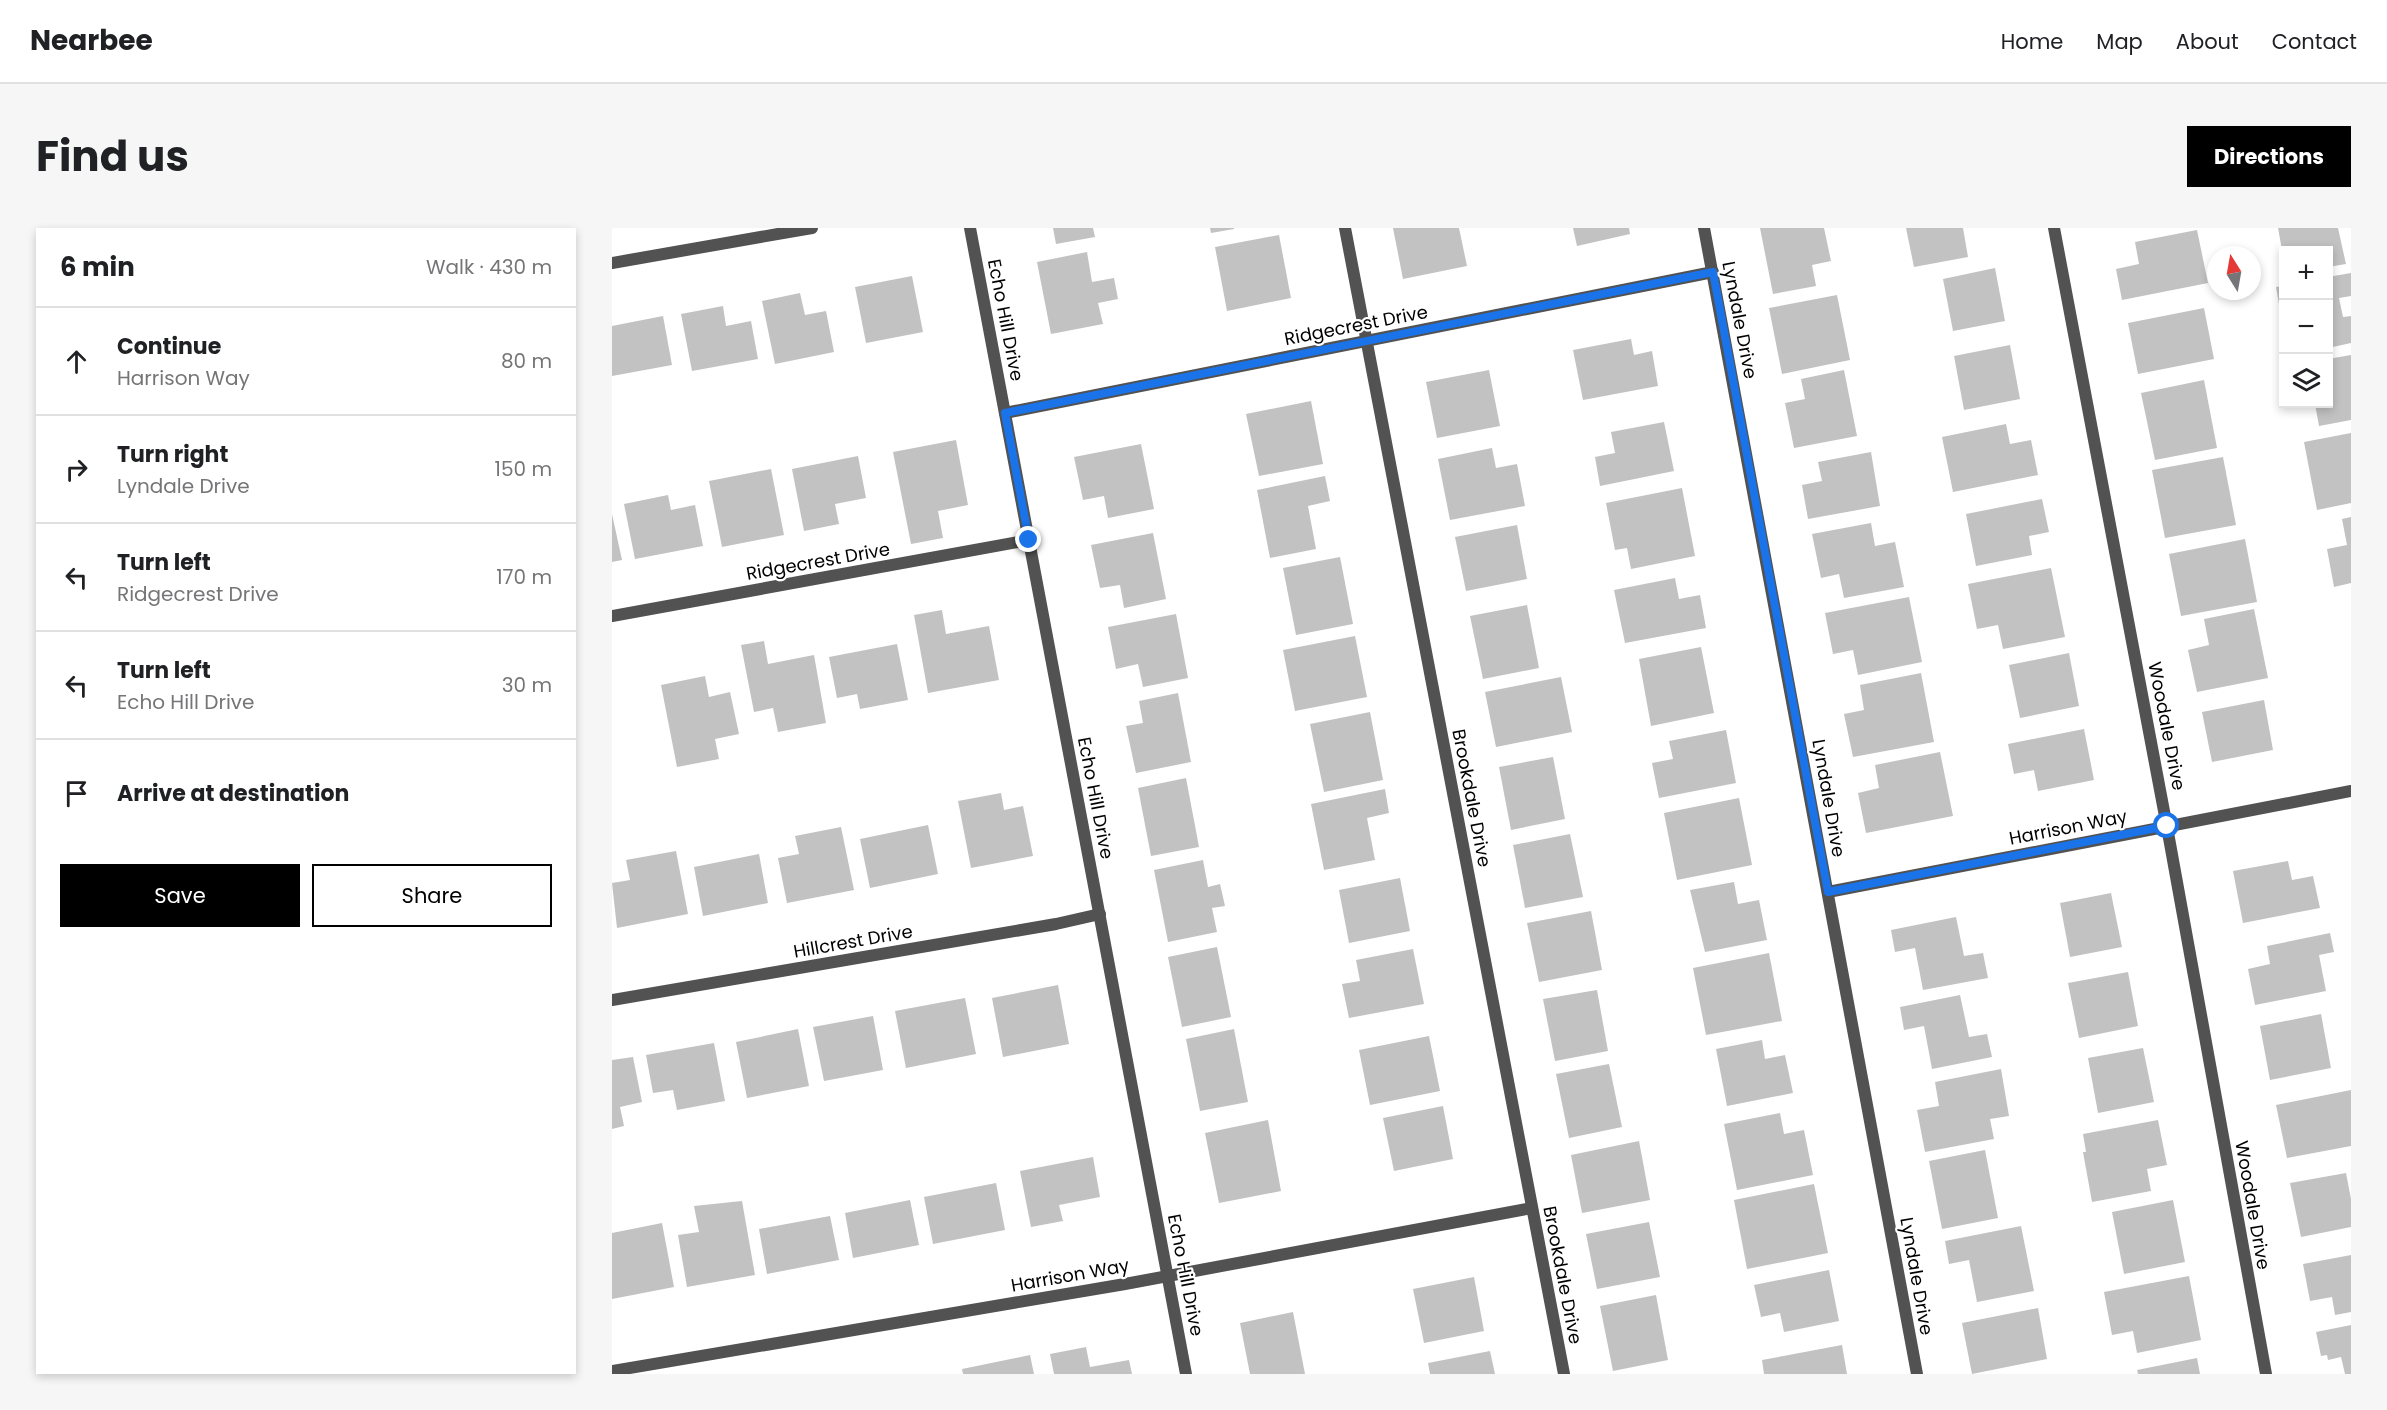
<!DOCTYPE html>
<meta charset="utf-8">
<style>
:root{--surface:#fff;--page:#f6f6f6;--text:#202124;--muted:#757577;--line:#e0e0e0;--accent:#000}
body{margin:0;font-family:Poppins,sans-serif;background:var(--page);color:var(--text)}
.controls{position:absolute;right:18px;top:18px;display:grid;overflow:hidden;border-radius:0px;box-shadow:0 3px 9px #0003}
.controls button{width:54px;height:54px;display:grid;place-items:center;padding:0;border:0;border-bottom:2px solid var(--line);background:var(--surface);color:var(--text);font:30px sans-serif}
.compass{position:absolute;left:1595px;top:18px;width:54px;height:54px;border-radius:50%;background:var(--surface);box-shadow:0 3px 9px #0003;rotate:349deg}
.stop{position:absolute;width:18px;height:18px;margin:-14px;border:4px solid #1a73e8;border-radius:50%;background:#fff}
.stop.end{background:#1a73e8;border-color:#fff;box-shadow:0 2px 6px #0008}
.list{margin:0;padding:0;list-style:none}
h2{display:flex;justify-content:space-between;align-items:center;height:78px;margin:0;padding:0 24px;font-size:26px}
h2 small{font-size:20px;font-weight:400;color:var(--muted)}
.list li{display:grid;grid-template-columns:39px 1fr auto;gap:18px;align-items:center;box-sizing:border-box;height:108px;padding:0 24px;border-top:2px solid var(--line)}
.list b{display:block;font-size:22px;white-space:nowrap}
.list p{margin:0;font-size:20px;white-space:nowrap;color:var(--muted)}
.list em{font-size:20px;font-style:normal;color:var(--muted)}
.actions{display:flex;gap:12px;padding:18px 24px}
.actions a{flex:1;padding:14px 0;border:2px solid var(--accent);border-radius:0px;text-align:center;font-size:21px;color:var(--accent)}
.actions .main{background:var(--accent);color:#fff}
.icon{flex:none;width:33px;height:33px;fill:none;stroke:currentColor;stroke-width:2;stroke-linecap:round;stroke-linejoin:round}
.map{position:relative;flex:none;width:1739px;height:1146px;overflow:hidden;border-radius:0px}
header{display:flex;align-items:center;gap:36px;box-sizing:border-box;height:84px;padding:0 30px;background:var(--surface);border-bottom:2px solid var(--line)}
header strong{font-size:28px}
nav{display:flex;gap:33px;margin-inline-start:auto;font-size:21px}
.intro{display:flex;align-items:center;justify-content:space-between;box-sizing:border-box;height:144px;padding:0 36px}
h1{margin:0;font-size:42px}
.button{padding:15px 27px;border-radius:0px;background:var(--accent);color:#fff;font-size:21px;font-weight:700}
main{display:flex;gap:36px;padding:0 36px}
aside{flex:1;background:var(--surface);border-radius:0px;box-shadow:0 3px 9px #0003}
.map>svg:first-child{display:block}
.building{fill:#c2c2c2}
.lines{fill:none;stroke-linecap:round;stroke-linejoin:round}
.street{stroke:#525252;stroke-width:12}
.route{stroke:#1a73e8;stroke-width:8}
.labels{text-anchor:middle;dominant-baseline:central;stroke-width:4.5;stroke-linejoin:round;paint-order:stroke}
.street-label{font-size:18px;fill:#000;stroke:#fff}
</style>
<header>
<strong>Nearbee</strong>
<nav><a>Home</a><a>Map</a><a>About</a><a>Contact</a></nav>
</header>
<div class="intro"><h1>Find us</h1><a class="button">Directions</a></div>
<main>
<aside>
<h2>6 min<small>Walk · 430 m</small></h2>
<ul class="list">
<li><svg class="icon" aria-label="ahead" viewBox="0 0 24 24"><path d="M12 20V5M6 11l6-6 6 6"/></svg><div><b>Continue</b><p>Harrison Way</p></div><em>80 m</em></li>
<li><svg class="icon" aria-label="right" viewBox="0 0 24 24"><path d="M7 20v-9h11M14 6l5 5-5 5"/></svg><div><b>Turn right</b><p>Lyndale Drive</p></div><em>150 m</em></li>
<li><svg class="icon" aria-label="left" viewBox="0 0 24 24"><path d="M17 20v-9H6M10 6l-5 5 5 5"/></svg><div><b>Turn left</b><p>Ridgecrest Drive</p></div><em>170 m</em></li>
<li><svg class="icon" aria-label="left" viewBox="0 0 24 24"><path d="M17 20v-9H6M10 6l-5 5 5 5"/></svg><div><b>Turn left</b><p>Echo Hill Drive</p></div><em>30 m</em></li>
<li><svg class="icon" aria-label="arrive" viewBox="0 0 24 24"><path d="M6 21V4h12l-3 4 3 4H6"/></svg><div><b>Arrive at destination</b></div></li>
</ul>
<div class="actions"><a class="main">Save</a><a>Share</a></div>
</aside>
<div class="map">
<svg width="1739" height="1146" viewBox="0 0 1739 1146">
<rect width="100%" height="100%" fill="#fff"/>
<g class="building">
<path d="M441,0H481L483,9L444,16Z"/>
<path d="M598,0H622V1L599,5Z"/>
<path d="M781,0H847L855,38L791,51Z"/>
<path d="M961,0H1017L1018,6L965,18Z"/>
<path d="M1148,0H1212L1219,33L1200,37L1204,58L1161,66Z"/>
<path d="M1294,0H1351L1356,29L1302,39Z"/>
<path d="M1666,0H1726L1734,36L1716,39V22H1670Z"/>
<path d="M1585,2L1596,55L1510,72L1504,41L1527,36L1523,14Z"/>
<path d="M667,7L679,70L615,83L603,19Z"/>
<path d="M475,24L480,54L502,50L506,71L486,75L491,96L439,106L425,34Z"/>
<path d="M1383,40L1393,93L1341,103L1331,51Z"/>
<path d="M1739,45V68L1727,70L1731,89L1739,88V115L1716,120V49Z"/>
<path d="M300,48L311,104L254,115L243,59Z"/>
<path d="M1672,58V93H1670L1664,59Z"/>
<path d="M188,65L193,87L214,83L222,124L163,136L150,73Z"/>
<path d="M1225,67L1238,132L1170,146L1157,80Z"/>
<path d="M111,78L114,98L139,93L146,131L80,143L69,86Z"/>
<path d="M1592,80L1602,131L1526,146L1516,95Z"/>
<path d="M51,88L60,137L0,148V98Z"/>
<path d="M1019,111L1022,127L1040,123L1046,158L971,172L961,122Z"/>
<path d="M1398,117L1408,171L1352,182L1342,128Z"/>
<path d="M1739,127V192L1707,198L1703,176H1716V151H1720L1716,131Z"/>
<path d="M877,142L888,198L825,210L814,154Z"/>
<path d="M1232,142L1245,208L1182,220L1173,175L1193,171L1189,151Z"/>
<path d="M1592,152L1605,220L1543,232L1529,165Z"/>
<path d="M699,173L711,236L647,248L634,186Z"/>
<path d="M1052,194L1062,243L988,258L983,229L1003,225L999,204Z"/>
<path d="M1394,196L1398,216L1419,212L1426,247L1341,264L1330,209Z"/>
<path d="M1739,205V275L1705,282L1692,214Z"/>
<path d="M344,212L356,277L326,283L331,310L299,316L281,224Z"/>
<path d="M529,216L542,281L496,290L492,268L471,272L462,229Z"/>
<path d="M880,220L884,240L905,236L913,278L838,292L826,231Z"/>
<path d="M1259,224L1268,278L1196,291L1190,257L1210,253L1206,234Z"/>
<path d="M246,228L254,270L223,276L227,296L192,303L180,241Z"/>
<path d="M1611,229L1624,297L1553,310L1540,242Z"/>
<path d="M159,241L172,307L110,319L97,253Z"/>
<path d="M713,248L718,273L696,278L704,321L658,330L645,262Z"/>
<path d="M1070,260L1083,328L1019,341L1015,320L1003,322L994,275Z"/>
<path d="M56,267L59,282L83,277L91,318L23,331L12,276Z"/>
<path d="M1430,271L1437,304L1417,308L1420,327L1364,338L1354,286Z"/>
<path d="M0,286L10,332L0,334Z"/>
<path d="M1739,289V355L1722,359L1715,321L1735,317L1730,291Z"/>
<path d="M1259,295L1263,318L1283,314L1292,359L1232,370L1227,346L1209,350L1200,306Z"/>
<path d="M905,297L915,351L854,363L843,309Z"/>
<path d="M541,305L554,371L512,380L508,357L488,360L479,317Z"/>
<path d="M1633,311L1645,374L1569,388L1557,326Z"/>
<path d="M728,329L741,396L684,407L671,340Z"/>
<path d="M1439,340L1453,409L1391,421L1386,397L1365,401L1356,356Z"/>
<path d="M1063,350L1067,371L1088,367L1094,400L1013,415L1002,362Z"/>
<path d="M1297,369L1310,434L1246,447L1241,422L1221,426L1213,385Z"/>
<path d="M915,377L927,440L871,451L858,388Z"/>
<path d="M1642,381L1656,450L1585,464L1576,422L1597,417L1592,391Z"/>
<path d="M330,382L334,406L377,398L387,452L316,465L302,387Z"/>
<path d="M564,386L576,450L531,459L526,436L504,441L496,399Z"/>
<path d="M743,408L755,469L683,483L671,422Z"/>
<path d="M152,413L156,436L202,427L214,495L166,504L161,480L142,484L129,417Z"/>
<path d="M285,416L296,472L248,481L245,466L225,470L217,429Z"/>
<path d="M1089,419L1102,485L1039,498L1027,431Z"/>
<path d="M1457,425L1467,478L1408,490L1397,437Z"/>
<path d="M1309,445L1322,514L1241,529L1232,486L1252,482L1248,457Z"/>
<path d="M93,448L97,469L118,464L127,506L103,511L107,531L65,539L49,457Z"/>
<path d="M949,449L960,504L884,519L873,464Z"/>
<path d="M566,465L579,534L524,545L514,498L531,495L527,473Z"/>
<path d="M1652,472L1661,522L1600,534L1590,484Z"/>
<path d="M758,484L771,552L712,564L698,496Z"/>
<path d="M1472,501L1482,552L1426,563L1422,542L1402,546L1396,516Z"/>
<path d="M1114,502L1124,555L1047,570L1040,535L1061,531L1057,513Z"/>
<path d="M1328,524L1341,588L1254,605L1246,565L1267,560L1263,537Z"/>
<path d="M941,529L953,591L899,602L887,539Z"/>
<path d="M574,550L587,619L539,628L526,560Z"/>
<path d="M773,561L777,585L755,590L763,632L712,642L699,576Z"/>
<path d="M389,565L392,582L411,578L421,628L359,640L346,573Z"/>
<path d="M1127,570L1140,637L1065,652L1052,585Z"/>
<path d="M316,597L326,646L258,660L248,611Z"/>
<path d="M229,599L242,662L175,675L166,630L187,626L183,608Z"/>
<path d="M958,606L971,669L913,680L901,617Z"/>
<path d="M64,623L76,686L5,700L0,655L18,652L14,632Z"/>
<path d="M147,626L156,675L91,688L82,639Z"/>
<path d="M591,632L596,659L608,656L613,678L600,680L605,704L556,714L542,642Z"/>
<path d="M1676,633L1680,652L1701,648L1708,680L1631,695L1621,643Z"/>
<path d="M788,650L798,703L737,715L727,662Z"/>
<path d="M1122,654L1126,676L1147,672L1155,712L1093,724L1078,662Z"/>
<path d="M1499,665L1510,719L1458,729L1448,675Z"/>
<path d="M979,683L990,742L927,754L915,695Z"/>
<path d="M1344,689L1352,728L1371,725L1376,750L1311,762L1303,720L1283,724L1279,702Z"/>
<path d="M1718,705L1722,724L1707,727L1714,763L1643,777L1636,741L1658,736L1655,718Z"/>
<path d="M605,719L619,789L570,799L556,729Z"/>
<path d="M801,721L812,776L737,790L730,756L748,753L744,732Z"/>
<path d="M1157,725L1170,793L1094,807L1081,740Z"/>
<path d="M1516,744L1526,798L1467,810L1456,755Z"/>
<path d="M446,757L457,816L391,829L380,770Z"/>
<path d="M985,762L996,823L943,833L931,771Z"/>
<path d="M1348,767L1357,809L1375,806L1380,829L1320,841L1312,798L1292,802L1288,779Z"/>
<path d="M353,770L364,826L294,840L283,783Z"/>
<path d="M1709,786L1719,840L1658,852L1648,798Z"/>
<path d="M261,788L271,842L212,853L201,799Z"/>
<path d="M186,801L197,858L135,870L124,814Z"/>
<path d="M622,801L636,874L588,883L574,811Z"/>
<path d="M817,808L828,863L758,877L747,822Z"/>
<path d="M1150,812L1153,831L1173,827L1181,865L1115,878L1104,821Z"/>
<path d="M102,815L113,873L65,882L61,862L41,865L34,827Z"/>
<path d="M1531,820L1542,874L1486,885L1476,830Z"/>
<path d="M21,829L30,874L8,879L12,898L0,901V832Z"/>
<path d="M997,836L1010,899L957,910L944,846Z"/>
<path d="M1389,841L1397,888L1378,891L1382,911L1313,924L1305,882L1327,878L1323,854Z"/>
<path d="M1739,862V918L1675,930L1664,877Z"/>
<path d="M831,878L841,931L782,943L771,890Z"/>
<path d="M1168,885L1172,906L1192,902L1201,947L1125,962L1112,896Z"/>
<path d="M656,892L669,963L607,975L593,905Z"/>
<path d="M1546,892L1555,937L1535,941L1539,963L1480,974L1471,924H1474L1471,906Z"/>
<path d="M1027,913L1038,972L970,985L959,927Z"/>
<path d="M1373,922L1386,990L1330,1001L1317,933Z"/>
<path d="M481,929L488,969L447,977L451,993L419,999L408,943Z"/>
<path d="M1734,945L1739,971V999L1689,1009L1678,955Z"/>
<path d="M384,955L393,1002L321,1016L312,969Z"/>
<path d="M1202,956L1216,1025L1135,1041L1122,972Z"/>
<path d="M298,972L307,1017L241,1030L233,985Z"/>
<path d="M1561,972L1573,1034L1512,1046L1500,984Z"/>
<path d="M130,973L143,1047L75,1059L66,1007L87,1004L82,978Z"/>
<path d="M218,988L227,1032L155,1046L147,1001Z"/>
<path d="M1037,994L1048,1049L985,1061L974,1006Z"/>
<path d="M50,995L62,1059L0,1071V1005Z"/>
<path d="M1409,998L1422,1063L1365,1074L1357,1032L1337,1036L1333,1013Z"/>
<path d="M1739,1027V1084L1723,1087L1720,1069L1698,1073L1691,1036Z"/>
<path d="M1217,1042L1227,1093L1172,1104L1168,1085L1149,1089L1142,1057Z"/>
<path d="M1577,1048L1589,1112L1525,1125L1521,1103L1500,1107L1492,1064Z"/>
<path d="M862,1049L872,1103L812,1115L801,1061Z"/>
<path d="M1044,1067L1056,1132L1001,1143L988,1078Z"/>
<path d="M1426,1080L1435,1131L1360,1146L1350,1095Z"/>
<path d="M681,1084L693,1146H638L628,1095Z"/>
<path d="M1739,1097V1146H1733L1729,1129L1716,1132L1715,1127L1709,1128L1704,1104Z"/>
<path d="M1230,1117L1235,1146H1152L1150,1132Z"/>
<path d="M474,1119L478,1139L517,1132L520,1146H442L438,1126Z"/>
<path d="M878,1123L883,1146H818L816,1135Z"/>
<path d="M418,1127L422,1146H351L350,1141Z"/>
<path d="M1585,1130L1588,1146H1526L1525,1142Z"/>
</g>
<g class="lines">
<g class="street">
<path d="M358,0L574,1146"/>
<path d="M733,0L952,1146"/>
<path d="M1092,0L1305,1146"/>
<path d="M1442,0L1555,599L1654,1146"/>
<path d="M0,35L200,0"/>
<path d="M393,185L1101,44"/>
<path d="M0,388L417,312"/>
<path d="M1216,664L1739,563"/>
<path d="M0,772L444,696L488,686"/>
<path d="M0,1143L513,1056L920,980"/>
</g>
</g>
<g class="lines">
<path class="route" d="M417,312L393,185L1101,44L1216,664L1555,598"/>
</g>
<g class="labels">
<g class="street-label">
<text transform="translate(394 92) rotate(79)">Echo Hill Drive</text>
<text transform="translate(1128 92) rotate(79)">Lyndale Drive</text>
<text transform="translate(744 97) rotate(-11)">Ridgecrest Drive</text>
<text transform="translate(206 333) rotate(-10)">Ridgecrest Drive</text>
<text transform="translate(1555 498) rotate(79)">Woodale Drive</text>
<text transform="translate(484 570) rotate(79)">Echo Hill Drive</text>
<text transform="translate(860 570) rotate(79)">Brookdale Drive</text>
<text transform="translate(1217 570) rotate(80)">Lyndale Drive</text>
<text transform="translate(1456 599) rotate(-11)">Harrison Way</text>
<text transform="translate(241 713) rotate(-10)">Hillcrest Drive</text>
<text transform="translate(1641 977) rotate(80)">Woodale Drive</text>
<text transform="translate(458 1047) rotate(-10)">Harrison Way</text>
<text transform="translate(574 1047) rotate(79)">Echo Hill Drive</text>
<text transform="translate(951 1047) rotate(79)">Brookdale Drive</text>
<text transform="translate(1305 1048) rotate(80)">Lyndale Drive</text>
</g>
</g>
</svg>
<div class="controls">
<button>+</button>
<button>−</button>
<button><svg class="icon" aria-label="layers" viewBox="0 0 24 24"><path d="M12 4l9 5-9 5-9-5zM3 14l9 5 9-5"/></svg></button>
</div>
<svg class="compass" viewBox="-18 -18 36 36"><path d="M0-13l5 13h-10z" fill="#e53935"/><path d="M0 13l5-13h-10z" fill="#757577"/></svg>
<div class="stop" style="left:1555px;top:598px"></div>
<div class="stop end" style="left:417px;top:312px"></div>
</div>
</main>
